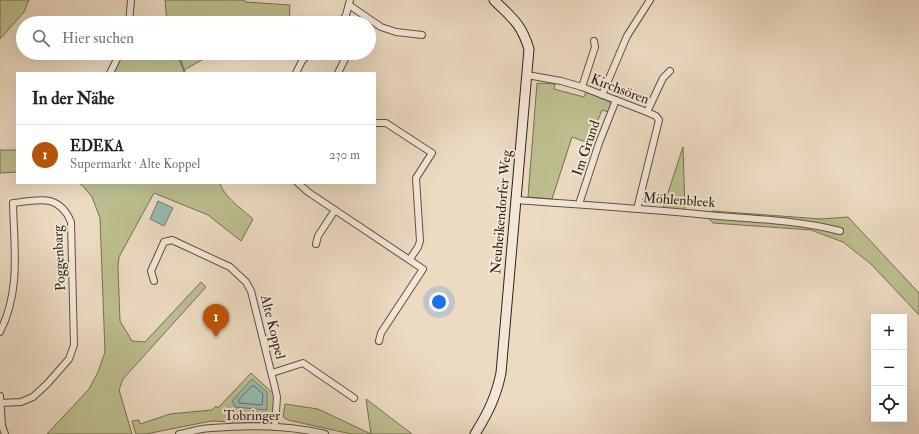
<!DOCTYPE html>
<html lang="de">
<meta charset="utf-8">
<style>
:root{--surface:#fff;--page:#f6f6f6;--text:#222;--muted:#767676;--line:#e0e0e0;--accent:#b45309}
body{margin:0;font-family:"IM FELL Double Pica",serif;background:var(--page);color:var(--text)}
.controls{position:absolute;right:12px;bottom:12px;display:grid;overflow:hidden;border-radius:0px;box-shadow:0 4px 16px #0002}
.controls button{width:36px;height:36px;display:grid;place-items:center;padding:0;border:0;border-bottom:1px solid var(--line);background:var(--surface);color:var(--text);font:20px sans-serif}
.you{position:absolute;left:439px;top:302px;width:14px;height:14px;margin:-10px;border:3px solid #fff;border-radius:50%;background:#1a73e8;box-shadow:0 0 0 6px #1a73e833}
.badge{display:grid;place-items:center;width:26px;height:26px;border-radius:50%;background:var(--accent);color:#fff;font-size:13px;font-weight:700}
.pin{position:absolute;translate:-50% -33px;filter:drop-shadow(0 1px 2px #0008)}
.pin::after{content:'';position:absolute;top:21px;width:14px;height:12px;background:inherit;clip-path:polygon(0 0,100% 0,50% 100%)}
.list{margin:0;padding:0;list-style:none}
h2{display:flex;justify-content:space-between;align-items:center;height:52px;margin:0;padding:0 16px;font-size:17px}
h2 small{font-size:13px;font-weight:400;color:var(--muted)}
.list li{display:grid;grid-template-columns:26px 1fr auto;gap:12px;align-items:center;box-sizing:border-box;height:60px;padding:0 16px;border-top:1px solid var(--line)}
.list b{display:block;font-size:15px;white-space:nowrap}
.list p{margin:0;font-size:13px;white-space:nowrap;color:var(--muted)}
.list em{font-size:13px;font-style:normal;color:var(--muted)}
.icon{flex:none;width:22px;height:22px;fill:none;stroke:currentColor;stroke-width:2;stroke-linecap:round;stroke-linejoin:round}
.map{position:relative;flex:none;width:919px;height:434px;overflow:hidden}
.search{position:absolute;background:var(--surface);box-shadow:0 4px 16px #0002;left:16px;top:16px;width:360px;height:44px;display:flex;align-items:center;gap:10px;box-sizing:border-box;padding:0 14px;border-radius:22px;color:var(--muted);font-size:15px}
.panel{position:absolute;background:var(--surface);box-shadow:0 4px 16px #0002;left:16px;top:72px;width:360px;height:112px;border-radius:0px}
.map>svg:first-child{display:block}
.green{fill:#bdbe8f;stroke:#747154}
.water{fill:#99bbb1;stroke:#6d7f75}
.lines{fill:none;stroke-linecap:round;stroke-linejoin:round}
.shore{stroke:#627066;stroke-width:1}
.stream{stroke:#6d7f75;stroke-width:2}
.street-casing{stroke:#5c5244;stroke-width:8}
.secondary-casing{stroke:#2c241a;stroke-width:11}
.street{stroke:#f3e7d7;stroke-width:6}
.secondary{stroke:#f3e7d7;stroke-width:9}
.labels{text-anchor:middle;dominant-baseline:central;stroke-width:4;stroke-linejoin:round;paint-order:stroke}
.street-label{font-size:14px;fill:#2c241a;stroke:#f3e7d7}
</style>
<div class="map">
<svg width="919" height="434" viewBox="0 0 919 434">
<rect width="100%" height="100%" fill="#ecdac1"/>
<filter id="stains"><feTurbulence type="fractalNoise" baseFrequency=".005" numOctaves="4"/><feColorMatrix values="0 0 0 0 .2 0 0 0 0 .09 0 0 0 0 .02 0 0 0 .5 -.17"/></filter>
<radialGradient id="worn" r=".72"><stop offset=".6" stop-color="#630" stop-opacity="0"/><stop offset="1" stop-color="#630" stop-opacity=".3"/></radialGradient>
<g class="green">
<path d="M0,0H29L24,12L0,39Z"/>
<path d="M165,0H244L245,2L290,5L289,23H167Z"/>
<path d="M121,53H214L184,70L185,73H112Z"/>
<path d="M537,83L555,84L554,89L584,97L586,92L608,101C612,105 611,107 608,112L602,110L589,143L572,137L552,199L528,197Z"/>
<path d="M683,147L685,210L663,208Z"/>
<path d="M0,150H17V172L0,173Z"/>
<path d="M79,183H220C223,196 243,210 253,219L241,241L208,215L154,193L119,257L118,267L120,321L132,341L145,342L201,282L206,287L123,379L119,390L132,434H47L89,389L98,372L105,352L100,218L92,197L83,186Z"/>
<path d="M713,211L821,219L848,217L919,293V315L871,264L843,242L811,230L713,223L705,214Z"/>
<path d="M251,373L277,397L275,423L211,421L146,434H136L132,421L139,420L140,424L170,414L212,410L216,406L218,408Z"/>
<path d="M366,399L412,434H351L288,420L283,417L285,404L318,409L371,434Z"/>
</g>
<g class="water">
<path d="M158,201L173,208L164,226L150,219Z"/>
<path d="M252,379L267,392V410L235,407L232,401Z"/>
</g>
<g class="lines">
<path class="shore" d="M252,386H254L263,394L262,405L239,403V400Z"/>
<g class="stream">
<path d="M173,53L180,60L185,73"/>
<path d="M181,59L183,53"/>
</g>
<defs>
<g id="street">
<path d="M349,5L381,27L396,32L422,35"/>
<path d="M129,23L131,0"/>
<path d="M341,23L346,15L350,0"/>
<path d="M110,73L120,53"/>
<path d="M296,73L302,61L309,53"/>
<path d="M338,73L345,59L342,53"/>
<path d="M527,75L561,81L582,87L647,112L656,116L659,120L637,209"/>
<path d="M582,87L595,47L594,41"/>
<path d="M602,95L627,36L650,0"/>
<path d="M647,112L663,78L670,71"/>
<path d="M375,123H386L432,153L416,178L420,241L418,247L410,259"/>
<path d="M298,183L308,192L423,269L381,333L379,341"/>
<path d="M516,200C584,205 651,209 719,216C760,219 800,221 840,231"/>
<path d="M579,204L599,143L616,100"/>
<path d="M316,244L318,236L335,210"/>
<path d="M154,281L151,271L164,242L172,240L230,267L246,282L251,291L275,388L277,397L275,426"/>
<path d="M0,332C21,290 14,248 13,203C38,200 59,193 71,222L74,345L69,359L47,384L33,397L21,402L1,403"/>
<path d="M272,373L303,363L354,398"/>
<path d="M0,396L2,426L5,434"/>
<path d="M179,434C190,432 201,428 212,428C250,425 288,425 325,434"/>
</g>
<path id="secondary" d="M475,434C488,413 496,397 501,373L529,49C521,23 512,18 494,0"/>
</defs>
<use href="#street" class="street-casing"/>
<use href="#secondary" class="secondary-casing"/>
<use href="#street" class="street"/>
<use href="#secondary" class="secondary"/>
</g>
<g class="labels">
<g class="street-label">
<text transform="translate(620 89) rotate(21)">Kirchsören</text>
<text transform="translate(586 148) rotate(-71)">Im Grund</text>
<text transform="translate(679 200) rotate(4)">Möhlenbleek</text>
<text transform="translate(501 212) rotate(-85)">Neuheikendorfer Weg</text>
<text transform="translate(59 258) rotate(-93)">Poggenbarg</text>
<text transform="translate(273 327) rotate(76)">Alte Koppel</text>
<text x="252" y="415">Tobringer</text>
</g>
</g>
<rect width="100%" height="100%" filter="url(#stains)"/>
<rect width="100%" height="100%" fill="url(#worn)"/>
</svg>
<div class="controls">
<button>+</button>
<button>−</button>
<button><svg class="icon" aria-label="locate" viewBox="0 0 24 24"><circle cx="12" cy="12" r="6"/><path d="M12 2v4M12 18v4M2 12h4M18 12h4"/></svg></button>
</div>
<div class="you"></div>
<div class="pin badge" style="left:216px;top:337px">1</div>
<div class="search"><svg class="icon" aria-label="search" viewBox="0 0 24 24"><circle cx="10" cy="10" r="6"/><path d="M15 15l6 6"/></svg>Hier suchen</div>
<section class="panel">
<h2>In der Nähe<small></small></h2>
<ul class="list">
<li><span class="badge">1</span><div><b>EDEKA</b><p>Supermarkt · Alte Koppel</p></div><em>230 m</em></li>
</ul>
</section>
</div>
